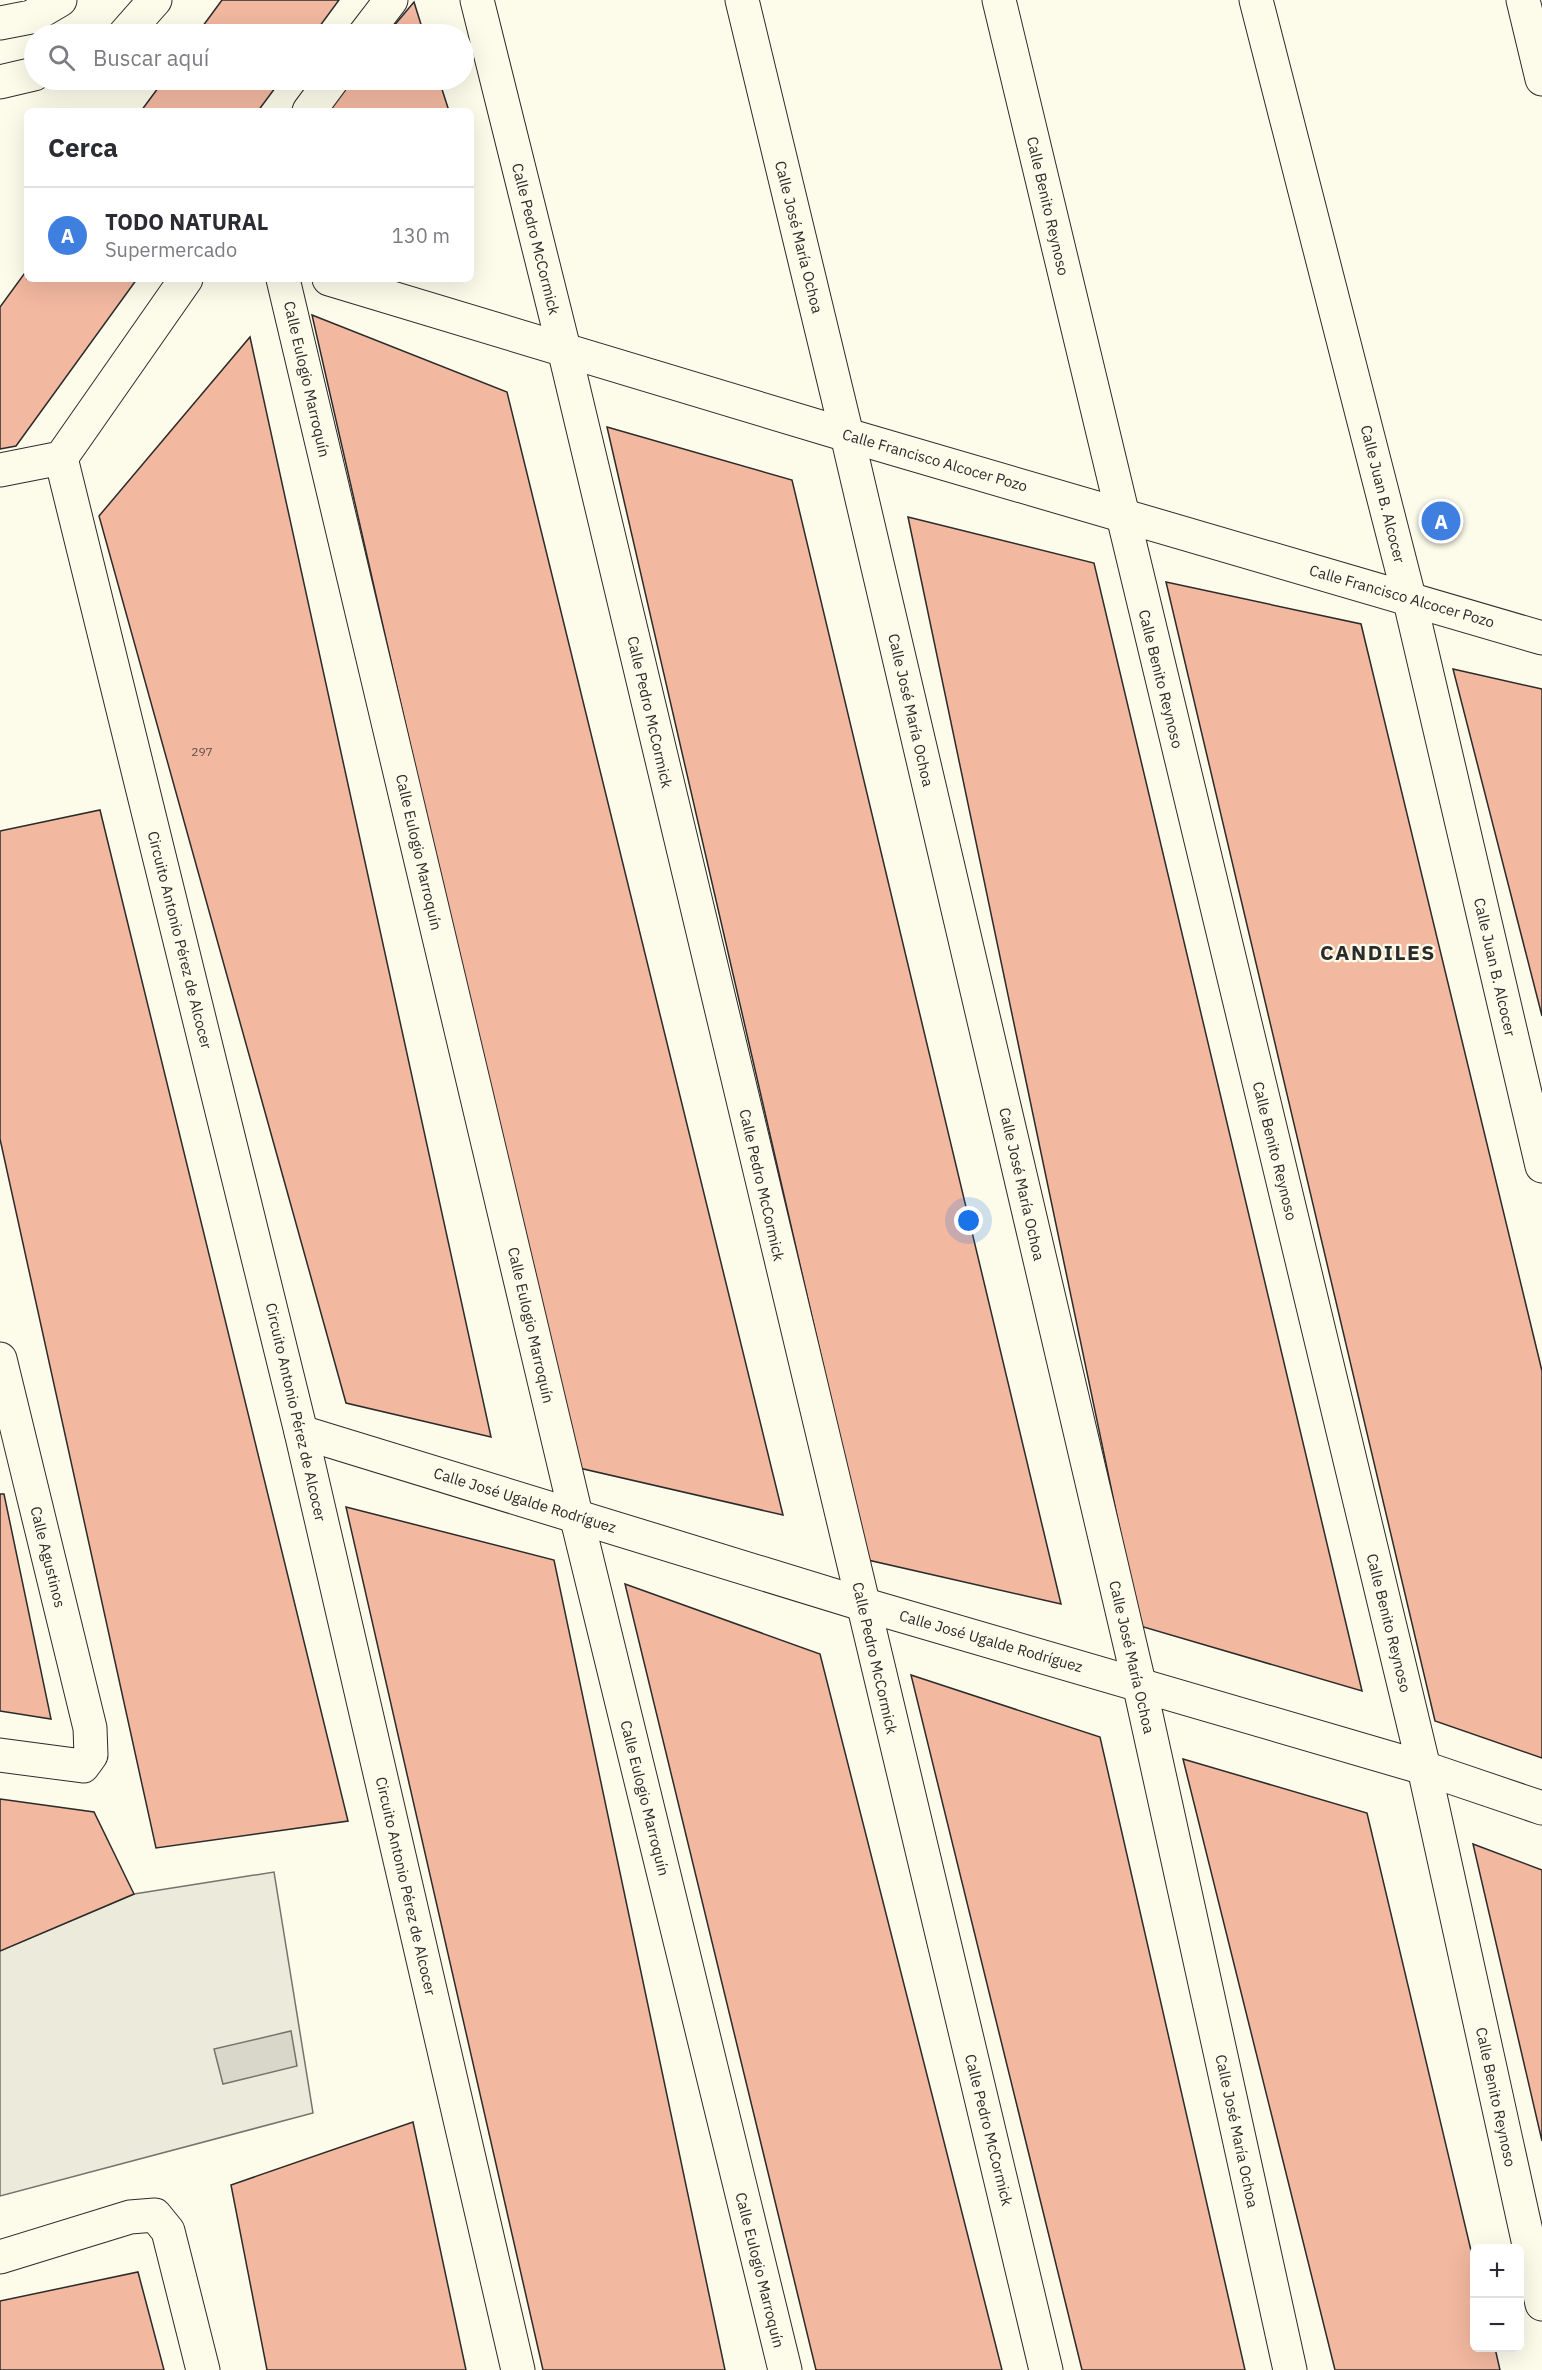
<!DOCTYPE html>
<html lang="es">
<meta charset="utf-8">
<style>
:root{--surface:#fff;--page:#f7f7f7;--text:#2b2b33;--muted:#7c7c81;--line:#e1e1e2;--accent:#db2777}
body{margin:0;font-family:"IBM Plex Sans",sans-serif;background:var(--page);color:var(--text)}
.controls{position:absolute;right:18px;bottom:18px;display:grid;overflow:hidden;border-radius:9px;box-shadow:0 6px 24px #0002}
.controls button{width:54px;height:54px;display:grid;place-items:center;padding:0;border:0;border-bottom:2px solid var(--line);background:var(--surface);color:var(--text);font:30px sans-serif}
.you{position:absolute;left:969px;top:1221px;width:21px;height:21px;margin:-15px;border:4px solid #fff;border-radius:50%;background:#1a73e8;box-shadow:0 0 0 9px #1a73e833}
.badge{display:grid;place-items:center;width:39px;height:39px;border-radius:50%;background:var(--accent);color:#fff;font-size:20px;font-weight:700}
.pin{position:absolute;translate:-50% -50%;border:3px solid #fff;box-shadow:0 2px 6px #0006}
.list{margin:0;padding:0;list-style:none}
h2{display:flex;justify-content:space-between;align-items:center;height:78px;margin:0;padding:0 24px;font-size:26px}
h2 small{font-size:20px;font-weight:400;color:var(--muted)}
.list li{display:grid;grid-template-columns:39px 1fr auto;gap:18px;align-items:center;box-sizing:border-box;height:96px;padding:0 24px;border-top:2px solid var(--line)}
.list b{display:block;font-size:22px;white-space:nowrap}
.list p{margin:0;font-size:20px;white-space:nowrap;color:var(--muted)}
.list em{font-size:20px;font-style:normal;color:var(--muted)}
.icon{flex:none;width:33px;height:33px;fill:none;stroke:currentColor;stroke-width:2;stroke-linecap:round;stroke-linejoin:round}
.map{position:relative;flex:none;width:1542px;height:2370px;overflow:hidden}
.search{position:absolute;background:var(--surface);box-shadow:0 6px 24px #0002;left:24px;top:24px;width:450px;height:66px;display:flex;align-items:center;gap:15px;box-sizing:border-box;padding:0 21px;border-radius:33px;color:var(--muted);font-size:22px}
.panel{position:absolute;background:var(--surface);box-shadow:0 6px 24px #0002;left:24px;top:108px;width:450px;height:174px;border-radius:9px}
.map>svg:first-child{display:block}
.green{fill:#ecebdb;stroke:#74746e;stroke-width:1.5}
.water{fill:#d8d7c9;stroke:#74746e;stroke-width:1.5}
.building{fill:#f2b8a0;stroke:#2b2b2b;stroke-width:1.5}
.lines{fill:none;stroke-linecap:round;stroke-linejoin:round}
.street-casing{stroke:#2b2b2b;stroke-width:35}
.street{stroke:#fdfbea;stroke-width:33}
.labels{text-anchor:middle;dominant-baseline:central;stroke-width:4.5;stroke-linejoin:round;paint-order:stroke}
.number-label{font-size:12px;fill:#5d4e48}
.street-label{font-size:15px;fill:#2b2b2b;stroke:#fdfbea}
.district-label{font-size:21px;font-weight:bold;letter-spacing:1.5px;fill:#2b2b2b;stroke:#fdfbea}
</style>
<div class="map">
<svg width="1542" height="2370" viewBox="0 0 1542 2370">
<rect width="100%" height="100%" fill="#fdfbea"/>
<path class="green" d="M274,1872L313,2113L0,2196V1951L134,1894Z"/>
<path class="water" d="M291,2031L297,2066L223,2084L214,2049Z"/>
<g class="building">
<path d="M222,0H339L314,34H197Z"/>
<path d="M414,2L424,34H387Z"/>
<path d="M164,80H281L258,111H141Z"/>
<path d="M349,80H439L449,111H323Z"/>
<path d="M27,270V279H137L16,446L0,449V307Z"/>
<path d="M312,315L507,392L783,1515L575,1467Z"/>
<path d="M250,337L491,1437L346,1403L99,516Z"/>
<path d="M607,427L792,480L1061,1604L868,1560Z"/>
<path d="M908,517L1094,563L1362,1691L1140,1626Z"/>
<path d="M1166,582L1361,624L1542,1371V1758L1435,1721Z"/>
<path d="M1453,669L1542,689V1016Z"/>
<path d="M100,810L348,1821L156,1848L0,1139V831Z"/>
<path d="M0,1494H4L51,1719L0,1711Z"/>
<path d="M346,1507L554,1560L725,2370H543Z"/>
<path d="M625,1584L820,1654L1002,2370H816Z"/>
<path d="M911,1675L1100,1737L1245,2370H1082Z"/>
<path d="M1183,1759L1367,1813L1474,2263V2348H1495L1500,2370H1335Z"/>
<path d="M0,1799L94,1812L134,1894L0,1951Z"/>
<path d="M1473,1844L1542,1870V2141Z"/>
<path d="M413,2122L466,2370H267L231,2185Z"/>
<path d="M138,2272L164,2370H0V2301Z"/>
</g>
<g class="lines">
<defs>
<g id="street">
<path d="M477,0L564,349L1046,2370"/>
<path d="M742,0L847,435L1139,1683L1290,2370"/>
<path d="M999,0L1424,1768L1542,2304"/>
<path d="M1256,0L1409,597L1542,1166"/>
<path d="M1523,0L1542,79"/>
<path d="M0,23L31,17L60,0"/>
<path d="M125,34L155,0"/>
<path d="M365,34L391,0"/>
<path d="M0,82L34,74"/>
<path d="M309,111L332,80"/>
<path d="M283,279L576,1515L785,2370"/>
<path d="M329,279L847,435L1542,638"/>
<path d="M61,458L301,1432L518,2370"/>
<path d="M0,470L61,458L186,279"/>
<path d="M0,1359L90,1728L91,1755L83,1766L0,1755"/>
<path d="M301,1432L862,1604L1424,1768L1542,1808"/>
<path d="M0,2257L130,2217L155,2215L168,2231L203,2370"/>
</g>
</defs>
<use href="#street" class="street-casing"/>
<use href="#street" class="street"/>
</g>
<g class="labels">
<g class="number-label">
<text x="202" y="751">297</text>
</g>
<g class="street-label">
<text transform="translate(1048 206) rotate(77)">Calle Benito Reynoso</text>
<text transform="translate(799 237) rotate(76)">Calle José María Ochoa</text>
<text transform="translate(536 239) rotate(76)">Calle Pedro McCormick</text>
<text transform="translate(307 379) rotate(77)">Calle Eulogio Marroquín</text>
<text transform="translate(935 460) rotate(16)">Calle Francisco Alcocer Pozo</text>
<text transform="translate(1383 494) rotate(76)">Calle Juan B. Alcocer</text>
<text transform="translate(1402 596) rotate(16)">Calle Francisco Alcocer Pozo</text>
<text transform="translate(1161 679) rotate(76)">Calle Benito Reynoso</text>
<text transform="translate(911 710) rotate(77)">Calle José María Ochoa</text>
<text transform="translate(650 712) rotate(77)">Calle Pedro McCormick</text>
<text transform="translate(419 852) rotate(77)">Calle Eulogio Marroquín</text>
<text transform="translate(180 940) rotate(76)">Circuito Antonio Pérez de Alcocer</text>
<text transform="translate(1495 967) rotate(77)">Calle Juan B. Alcocer</text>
<text transform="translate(1275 1151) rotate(76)">Calle Benito Reynoso</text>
<text transform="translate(1022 1184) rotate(77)">Calle José María Ochoa</text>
<text transform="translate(762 1185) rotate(77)">Calle Pedro McCormick</text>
<text transform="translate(531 1325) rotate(77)">Calle Eulogio Marroquín</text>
<text transform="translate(296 1412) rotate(77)">Circuito Antonio Pérez de Alcocer</text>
<text transform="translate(525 1500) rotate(17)">Calle José Ugalde Rodríguez</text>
<text transform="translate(48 1557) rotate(76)">Calle Agustinos</text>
<text transform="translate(1389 1623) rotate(76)">Calle Benito Reynoso</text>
<text transform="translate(991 1641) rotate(16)">Calle José Ugalde Rodríguez</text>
<text transform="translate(1132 1657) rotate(77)">Calle José María Ochoa</text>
<text transform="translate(875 1658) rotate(77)">Calle Pedro McCormick</text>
<text transform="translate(645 1798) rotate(76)">Calle Eulogio Marroquín</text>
<text transform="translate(406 1886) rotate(77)">Circuito Antonio Pérez de Alcocer</text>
<text transform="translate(1496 2097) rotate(78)">Calle Benito Reynoso</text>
<text transform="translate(989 2130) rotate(76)">Calle Pedro McCormick</text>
<text transform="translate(1237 2131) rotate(78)">Calle José María Ochoa</text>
<text transform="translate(760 2270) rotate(76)">Calle Eulogio Marroquín</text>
</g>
<g class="district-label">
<text x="1378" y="952">CANDILES</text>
</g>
</g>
</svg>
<div class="controls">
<button>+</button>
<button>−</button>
</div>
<div class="you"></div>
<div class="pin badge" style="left:1441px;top:521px;background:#3f7fe0">A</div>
<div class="search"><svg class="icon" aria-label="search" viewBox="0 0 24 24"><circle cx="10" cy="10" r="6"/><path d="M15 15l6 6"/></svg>Buscar aquí</div>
<section class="panel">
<h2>Cerca<small></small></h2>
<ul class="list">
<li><span class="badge" style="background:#3f7fe0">A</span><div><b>TODO NATURAL</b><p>Supermercado</p></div><em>130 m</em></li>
</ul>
</section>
</div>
